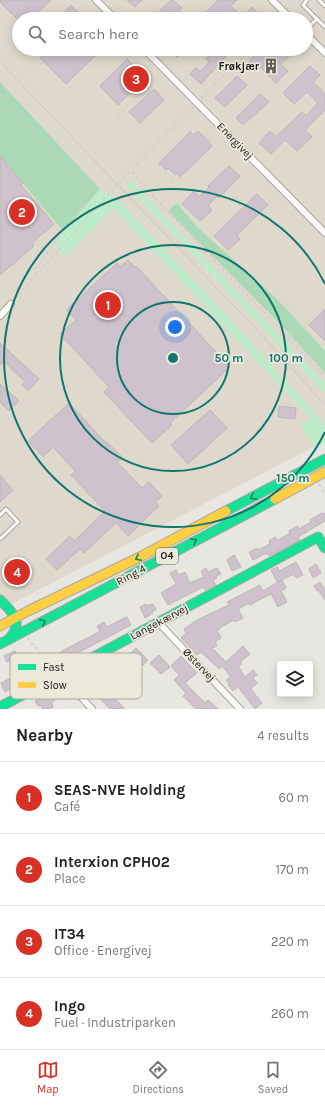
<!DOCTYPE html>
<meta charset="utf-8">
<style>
:root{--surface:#fff;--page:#f2f2f2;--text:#222;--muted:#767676;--line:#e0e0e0;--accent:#d93025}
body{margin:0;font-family:Karla,sans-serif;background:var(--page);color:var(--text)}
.controls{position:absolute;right:12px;bottom:12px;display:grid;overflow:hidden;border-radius:4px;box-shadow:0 2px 10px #0003}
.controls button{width:36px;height:36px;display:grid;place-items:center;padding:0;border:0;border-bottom:1px solid var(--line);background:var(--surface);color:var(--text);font:20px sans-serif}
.you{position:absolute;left:175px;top:327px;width:14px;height:14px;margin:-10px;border:3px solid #fff;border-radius:50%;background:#1a73e8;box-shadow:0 0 0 6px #1a73e833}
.badge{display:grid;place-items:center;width:26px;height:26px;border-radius:50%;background:var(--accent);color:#fff;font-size:13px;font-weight:700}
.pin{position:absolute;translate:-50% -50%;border:2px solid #fff;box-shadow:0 1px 4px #0006}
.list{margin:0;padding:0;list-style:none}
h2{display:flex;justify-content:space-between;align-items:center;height:52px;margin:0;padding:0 16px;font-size:17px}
h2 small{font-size:13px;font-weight:400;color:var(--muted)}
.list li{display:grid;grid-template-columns:26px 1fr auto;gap:12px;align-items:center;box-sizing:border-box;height:72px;padding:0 16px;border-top:1px solid var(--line)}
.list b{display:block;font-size:15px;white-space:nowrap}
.list p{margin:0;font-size:13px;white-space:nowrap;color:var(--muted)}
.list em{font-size:13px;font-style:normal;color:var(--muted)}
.icon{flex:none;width:22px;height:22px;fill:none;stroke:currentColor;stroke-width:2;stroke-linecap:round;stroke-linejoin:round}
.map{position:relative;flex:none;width:325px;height:709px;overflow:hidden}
.search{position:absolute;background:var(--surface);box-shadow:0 2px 10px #0003;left:12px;right:12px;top:12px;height:44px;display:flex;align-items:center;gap:10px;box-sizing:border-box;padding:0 14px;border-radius:22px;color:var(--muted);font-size:15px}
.sheet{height:340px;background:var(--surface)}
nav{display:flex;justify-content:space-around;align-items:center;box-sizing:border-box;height:56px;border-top:1px solid var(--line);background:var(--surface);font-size:11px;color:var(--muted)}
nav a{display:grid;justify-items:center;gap:2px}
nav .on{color:var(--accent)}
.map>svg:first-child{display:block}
.built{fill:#ded9cc;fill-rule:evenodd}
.green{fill:#bfecc8}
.forest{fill:#aad9b5}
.building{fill:#cfc2cc;stroke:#bab8b7}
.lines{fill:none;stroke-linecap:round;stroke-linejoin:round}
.lane-casing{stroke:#a8a6a2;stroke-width:5}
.street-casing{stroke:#a8a6a2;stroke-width:8}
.fast-casing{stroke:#a8a6a2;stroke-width:11}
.slow-casing{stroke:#a8a6a2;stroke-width:11}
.path{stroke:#cfcecc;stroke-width:1.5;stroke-dasharray:3 3;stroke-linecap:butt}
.lane{stroke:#fcfbfa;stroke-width:3}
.street{stroke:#fcfbfa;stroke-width:6}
.fast{stroke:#16e098;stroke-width:9}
.slow{stroke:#ffcf43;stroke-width:9}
.tram{stroke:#c8c7c5;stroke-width:1}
.path-bridge{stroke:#cfcecc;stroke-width:1.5;stroke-dasharray:3 3;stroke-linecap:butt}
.oneway{stroke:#18865d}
.ring{fill:none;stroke:#0f766e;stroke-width:2}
.labels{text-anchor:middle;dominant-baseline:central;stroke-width:3.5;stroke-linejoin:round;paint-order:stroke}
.shield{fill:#ece8dc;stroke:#595650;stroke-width:1}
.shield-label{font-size:10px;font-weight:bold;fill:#1a1814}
.poi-label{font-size:11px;font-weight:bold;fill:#1a1814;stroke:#ece8dc;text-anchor:end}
.street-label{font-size:11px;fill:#1a1814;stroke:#ece8dc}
.key{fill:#ece8dc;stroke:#adaaa0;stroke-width:1}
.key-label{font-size:11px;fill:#1a1814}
.centre{fill:#0f766e;stroke:#ece8dc;stroke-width:2}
.ring-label{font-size:12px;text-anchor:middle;font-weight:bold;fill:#0f766e;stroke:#ece8dc;stroke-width:3.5;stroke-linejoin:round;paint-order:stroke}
</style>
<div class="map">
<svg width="325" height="709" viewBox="0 0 325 709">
<rect width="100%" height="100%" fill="#e8e6e0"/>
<path class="built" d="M0,0H325V441L0,610ZM19,19H306V49H19Z"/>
<g class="green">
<path d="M130,180L325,383V393L125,184Z"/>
<path d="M100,189L119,201L220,308L325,425V443L316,448L300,426L310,418L113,208L65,257L54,244L63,231Z"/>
</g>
<g class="forest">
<path d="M0,82L100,189L63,231L0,156Z"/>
<path d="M177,203L197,227L280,302L325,351V373L277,321L168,211Z"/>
</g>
<g class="building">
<path d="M0,0H51L31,19H17L0,2Z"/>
<path d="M127,0H142L135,7Z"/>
<path d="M171,0H173L182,8L171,19H152Z"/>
<path d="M218,0H237L231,6L242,17L252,7L260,15L256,19H199Z"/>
<path d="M71,5L85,19H57Z"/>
<path d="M50,49H102L66,84L40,58Z"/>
<path d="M169,49H185L177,57Z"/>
<path d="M215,49H220L227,55L201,84L190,74L196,67L200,72L209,62L206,59Z"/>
<path d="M261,49H291L293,52L281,64L288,71L276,83L257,64L254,67L249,61Z"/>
<path d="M127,59L145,77L118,105L100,86Z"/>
<path d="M243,64L248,68L241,75L237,70Z"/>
<path d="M310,66L320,75L313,82L325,94V110L305,130L312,137L297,151L285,140L271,154L259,143L270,131L276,137L302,112L306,116L318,103L307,92L294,104L283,93Z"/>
<path d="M237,76L247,85L225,107L215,98Z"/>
<path d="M154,89L164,100L140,123L129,112Z"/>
<path d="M260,94L269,102L243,125L236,118Z"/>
<path d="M198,131L212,146L180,177L176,172L174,174L168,168L166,170L159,163L190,132L193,135Z"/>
<path d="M0,156L23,183L21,185L54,224L32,243L34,246L0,275Z"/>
<path d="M229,166L240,176L219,198L217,196L208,206L212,210L200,221L182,204L194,191L199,197L209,187L208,186Z"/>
<path d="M257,194L268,205L237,235L240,239L228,250L214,236Z"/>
<path d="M128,260L135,267L136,266L230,367L170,423L172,425L152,443L104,392L109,387L60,334L76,320L66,310L117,263L120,267Z"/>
<path d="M325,309V341L309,325Z"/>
<path d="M0,343L39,379L28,391L22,385L25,382L4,361L0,365Z"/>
<path d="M0,384L19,401L9,411L0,402Z"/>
<path d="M69,403L106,443L107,442L122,457L117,462L142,488L149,482L162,496L155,502L159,506L128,536L116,523L84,553L80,549L57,570L46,559L70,536L74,541L105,511L71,475L75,471L53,447L43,457L28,441Z"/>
<path d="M279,406L296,408L295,419L278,417Z"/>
<path d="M210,410L227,428L188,464L171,445Z"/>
<path d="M0,475L13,490L0,502Z"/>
<path d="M322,513L325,514V521L298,537L300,540L269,556L267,553L253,560L249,552L257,548L258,550L270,544L269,541L275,537L278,540L290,533L289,531L298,526L299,529L311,522L310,520Z"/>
<path d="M234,555L241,567L232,571L227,560Z"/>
<path d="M296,562L303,575L296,578L294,574L277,582L271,570L278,567L279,571Z"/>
<path d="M316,564L321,573L313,578L309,569Z"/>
<path d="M16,566L27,577L21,583L10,572Z"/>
<path d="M206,568L208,572L217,568L221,574L216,576L217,578L213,580L216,585L205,590L203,587L168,605L161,593L176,584L170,573L176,570L179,575L185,572L190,583L204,577L201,571Z"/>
<path d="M282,580L286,588L281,591L287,602L278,607L271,594L250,605L249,603L238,609L243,618L235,622L234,620L219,628L220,629L217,630L221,638L215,642L217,646L212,648L226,662L243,646L250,654L240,662L242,664L238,666L245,677L253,670L257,675L253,678L257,683L251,689L262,703L255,709L238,687L233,691L228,685L230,684L226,680L231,677L222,666L219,669L201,652L197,655L181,638L186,633L184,629L197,620L229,605L227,602L260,585L263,591Z"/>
<path d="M320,582L325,590V600L318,590L317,591L314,586Z"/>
<path d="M146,604L147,606L153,604L156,610L152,611L153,613L145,618L140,607Z"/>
<path d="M126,617H127L131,625L64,660L60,652L99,632L100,631L97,626L104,622L107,627Z"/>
<path d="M136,648L148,660L140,668L128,656Z"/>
<path d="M15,651L25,670L28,668V669L38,662L43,670L5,692L1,683L19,674L11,660L7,662L4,656Z"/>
<path d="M159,655L170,667L161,674L150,663Z"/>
<path d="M181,656L197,673L185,683L205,703L208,700L218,709H196L183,696L186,693L174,680L179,675L171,666Z"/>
<path d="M91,666L99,681L125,709H110L90,688L88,683L86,684L82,676V674L86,672L85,669Z"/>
<path d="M48,694L49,696L52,695L55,700L52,702L53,707L49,709H43L40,705L38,706L35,701Z"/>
</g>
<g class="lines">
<defs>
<g id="lane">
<path d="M307,0L303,5L325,27"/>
<path d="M319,0L325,6"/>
<path d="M306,29L317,19"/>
<path d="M0,515L6,509L18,522L0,539"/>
</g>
<g id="street">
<path d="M96,0L115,19"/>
<path d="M272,0L291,19"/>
<path d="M306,34L325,53"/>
<path d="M144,49L325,233"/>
<path d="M0,316L11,304"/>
<path d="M158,622L240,709"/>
<path d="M61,675L92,709"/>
</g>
<g id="fast">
<path d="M226,511L325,459"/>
<path d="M0,600C13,612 24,623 9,639"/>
<path d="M0,644L275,499"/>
<path d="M0,707L318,537L325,548"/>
</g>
<g id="slow">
<path d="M275,499L325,472"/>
<path d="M0,626L28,611L142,556L226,511"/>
</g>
</defs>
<use href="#lane" class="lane-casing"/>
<use href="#street" class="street-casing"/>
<use href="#fast" class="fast-casing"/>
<use href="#slow" class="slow-casing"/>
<g class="path">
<path d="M0,95L69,171L84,185L89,192L86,202L46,254L37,269L36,276"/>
<path d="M201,98L251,49"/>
<path d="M193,107L131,170L157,200L325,377"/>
<path d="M118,115L136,97"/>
<path d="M189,130L194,135"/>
<path d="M188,137L189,138"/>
<path d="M204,137L206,135"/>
<path d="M206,139L208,137"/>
<path d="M208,141L210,139"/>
<path d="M210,144L212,142"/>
<path d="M180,145L181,146"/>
<path d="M173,152V153"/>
<path d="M165,160L166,161"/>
<path d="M158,167L161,164"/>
<path d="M175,173L181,180"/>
<path d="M165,174L169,170"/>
<path d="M170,180L177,173"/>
<path d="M15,299L103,200"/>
<path d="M287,337L303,322"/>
<path d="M319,484L325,494"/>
<path d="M29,638L28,639L54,668"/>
</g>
<use href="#lane" class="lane"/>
<use href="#street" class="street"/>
<use href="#fast" class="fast"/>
<use href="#slow" class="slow"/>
<path class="tram" d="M0,62L260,333L325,405"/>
<path class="path-bridge" d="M103,200L131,170"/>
</g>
<defs><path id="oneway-chevron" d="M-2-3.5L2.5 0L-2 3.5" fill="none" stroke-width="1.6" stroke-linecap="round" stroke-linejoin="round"/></defs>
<g class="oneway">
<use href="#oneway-chevron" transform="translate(253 497) rotate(152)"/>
<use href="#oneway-chevron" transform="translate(194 541) rotate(-28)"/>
<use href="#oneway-chevron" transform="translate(138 558) rotate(153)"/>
<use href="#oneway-chevron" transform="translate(43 622) rotate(-28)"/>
</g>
<g class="ring">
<circle cx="173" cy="358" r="56"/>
<circle cx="173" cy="358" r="113"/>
<path d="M325 432A169 169 0 1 1 325 284"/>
</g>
<defs>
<symbol id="building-bare" viewBox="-9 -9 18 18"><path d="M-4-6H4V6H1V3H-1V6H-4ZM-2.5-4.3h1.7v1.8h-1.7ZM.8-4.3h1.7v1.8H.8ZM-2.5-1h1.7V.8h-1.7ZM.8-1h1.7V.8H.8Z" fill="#62605b" stroke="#ece8dc" stroke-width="2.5" paint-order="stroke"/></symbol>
</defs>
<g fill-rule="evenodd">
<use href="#building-bare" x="260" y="55" width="22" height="22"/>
</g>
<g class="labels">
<rect class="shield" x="156" y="548" width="22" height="16" rx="3"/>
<g class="shield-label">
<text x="167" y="556">O4</text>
</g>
<g class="poi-label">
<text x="259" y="66">Frøkjær</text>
</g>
<g class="street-label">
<text transform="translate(235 141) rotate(46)">Energivej</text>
<text transform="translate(131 575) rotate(-28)">Ring 4</text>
<text transform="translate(159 622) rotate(-28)">Langekærvej</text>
<text transform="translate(199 665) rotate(46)">Østervej</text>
</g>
</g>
<rect x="10" y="653" width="132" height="46" rx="6" class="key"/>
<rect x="18" y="664" width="18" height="6" fill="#16e098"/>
<rect x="18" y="682" width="18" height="6" fill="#ffcf43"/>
<g class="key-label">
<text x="43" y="671">Fast</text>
<text x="43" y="689">Slow</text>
</g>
<circle cx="173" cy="358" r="6" class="centre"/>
<g class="ring-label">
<text x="229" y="362">50 m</text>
<text x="286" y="362">100 m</text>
<text x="293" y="482">150 m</text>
</g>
</svg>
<div class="controls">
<button><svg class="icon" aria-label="layers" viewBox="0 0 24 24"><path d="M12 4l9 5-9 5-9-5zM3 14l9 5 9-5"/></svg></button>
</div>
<div class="you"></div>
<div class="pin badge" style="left:108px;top:305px">1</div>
<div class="pin badge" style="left:22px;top:212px">2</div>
<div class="pin badge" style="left:136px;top:79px">3</div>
<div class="pin badge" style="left:17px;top:572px">4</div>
<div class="search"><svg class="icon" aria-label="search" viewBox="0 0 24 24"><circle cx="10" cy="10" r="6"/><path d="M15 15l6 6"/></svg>Search here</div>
</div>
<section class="sheet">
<h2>Nearby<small>4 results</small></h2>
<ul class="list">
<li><span class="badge">1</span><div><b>SEAS-NVE Holding</b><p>Café</p></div><em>60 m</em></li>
<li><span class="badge">2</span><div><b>Interxion CPH02</b><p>Place</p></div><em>170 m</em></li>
<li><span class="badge">3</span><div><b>IT34</b><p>Office · Energivej</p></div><em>220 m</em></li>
<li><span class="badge">4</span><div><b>Ingo</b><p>Fuel · Industriparken</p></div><em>260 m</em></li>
</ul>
</section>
<nav>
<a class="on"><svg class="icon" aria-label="map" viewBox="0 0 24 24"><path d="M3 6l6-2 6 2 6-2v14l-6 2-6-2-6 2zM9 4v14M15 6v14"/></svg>Map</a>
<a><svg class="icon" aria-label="directions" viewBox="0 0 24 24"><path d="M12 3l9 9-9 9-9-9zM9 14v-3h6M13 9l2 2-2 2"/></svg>Directions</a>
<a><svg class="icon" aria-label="saved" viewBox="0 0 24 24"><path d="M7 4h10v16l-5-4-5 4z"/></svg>Saved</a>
</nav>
